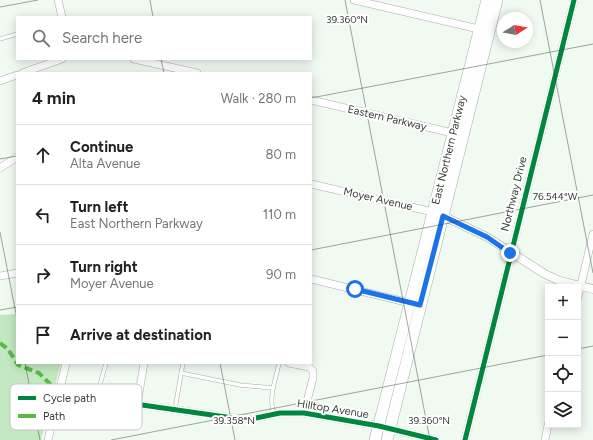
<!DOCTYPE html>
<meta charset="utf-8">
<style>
:root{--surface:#fff;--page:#f6f6f6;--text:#202124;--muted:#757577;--line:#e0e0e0}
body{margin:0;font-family:Figtree,sans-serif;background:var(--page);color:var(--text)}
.controls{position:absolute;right:12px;bottom:12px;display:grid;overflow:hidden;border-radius:0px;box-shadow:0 2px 10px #0003}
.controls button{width:36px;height:36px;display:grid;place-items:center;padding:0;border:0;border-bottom:1px solid var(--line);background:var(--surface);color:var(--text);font:20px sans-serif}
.compass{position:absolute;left:497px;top:12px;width:36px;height:36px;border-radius:50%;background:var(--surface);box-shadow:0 2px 10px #0003;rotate:79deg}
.stop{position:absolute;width:12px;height:12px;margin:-9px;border:3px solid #1a73e8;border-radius:50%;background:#fff}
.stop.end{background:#1a73e8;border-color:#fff;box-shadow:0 1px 4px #0008}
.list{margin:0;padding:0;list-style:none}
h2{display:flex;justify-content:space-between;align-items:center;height:52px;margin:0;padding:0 16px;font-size:17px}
h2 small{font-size:13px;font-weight:400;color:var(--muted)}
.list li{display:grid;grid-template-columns:26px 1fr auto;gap:12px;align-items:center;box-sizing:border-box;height:60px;padding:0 16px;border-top:1px solid var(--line)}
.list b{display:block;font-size:15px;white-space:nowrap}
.list p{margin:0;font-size:13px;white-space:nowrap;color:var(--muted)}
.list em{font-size:13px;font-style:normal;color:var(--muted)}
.icon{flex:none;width:22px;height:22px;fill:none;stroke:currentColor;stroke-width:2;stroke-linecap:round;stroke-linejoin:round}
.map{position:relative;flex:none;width:593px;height:440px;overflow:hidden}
.search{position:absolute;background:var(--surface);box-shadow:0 2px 10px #0003;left:16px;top:16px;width:296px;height:44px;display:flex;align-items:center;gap:10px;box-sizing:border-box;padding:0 14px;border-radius:0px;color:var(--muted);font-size:15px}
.panel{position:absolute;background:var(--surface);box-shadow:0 2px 10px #0003;left:16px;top:72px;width:296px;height:292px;border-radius:0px}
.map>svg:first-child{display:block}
.green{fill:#c3e8c1}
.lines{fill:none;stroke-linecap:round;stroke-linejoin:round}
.service-casing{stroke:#a8b0a8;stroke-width:4.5}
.minor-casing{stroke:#a8b0a8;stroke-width:8}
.tertiary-casing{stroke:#a8b0a8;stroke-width:9}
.primary-casing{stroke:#a8b0a8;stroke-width:12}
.service{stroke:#fdfefd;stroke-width:3.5}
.minor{stroke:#fdfefd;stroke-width:7}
.tertiary{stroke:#fdfefd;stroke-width:8}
.primary{stroke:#fdfefd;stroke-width:11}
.quiet{stroke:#58b947;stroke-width:4;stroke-dasharray:8 4;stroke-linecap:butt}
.cycleway-casing{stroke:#fff;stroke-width:8}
.cycleway{stroke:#00873e;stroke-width:5}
.route{stroke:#1a73e8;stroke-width:5}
.ticks{fill:none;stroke:#363f36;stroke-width:1;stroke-opacity:0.45}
.labels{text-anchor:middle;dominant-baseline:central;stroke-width:4;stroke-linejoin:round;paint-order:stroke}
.street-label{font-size:11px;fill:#363f36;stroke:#fff}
.key{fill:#fff;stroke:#c3c5c3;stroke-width:1}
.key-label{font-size:11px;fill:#363f36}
.ticks-label{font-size:10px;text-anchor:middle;fill:#363f36;stroke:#fff;stroke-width:4;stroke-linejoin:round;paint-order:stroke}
</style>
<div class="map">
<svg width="593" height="440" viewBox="0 0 593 440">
<rect width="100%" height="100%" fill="#f0faf0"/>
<path class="green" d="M17,314V363H61L41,440H0V315Z"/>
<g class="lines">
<defs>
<g id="service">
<path d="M0,39L17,34"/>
<path d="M181,373L240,385L273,388"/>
<path d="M96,399L106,363"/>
<path d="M175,409L183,363"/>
<path d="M274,414C268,397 276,379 279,363"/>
</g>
<g id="minor">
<path d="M58,0L62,17"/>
<path d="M354,0L483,30"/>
<path d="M134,59L197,73"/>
<path d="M22,73L62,59"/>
<path d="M0,81L17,75"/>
<path d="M311,100L457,134"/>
<path d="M0,168L17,157"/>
<path d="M311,184L433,212"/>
<path d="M0,276L17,273"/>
<path d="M311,279L414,304"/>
<path d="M578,297L593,234"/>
<path d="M289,363L309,367L313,371V378L304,413"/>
<path d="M58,393L240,419L256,418L280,413H304L379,426L436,440"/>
<path d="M137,405L144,363"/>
<path d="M48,440L66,363"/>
<path d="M465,440L574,0"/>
<path d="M545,440L548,425"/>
</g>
<path id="tertiary" d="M439,214L487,237L545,274L560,281L593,289"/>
<g id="primary">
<path d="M375,440L487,0"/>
<path d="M387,440L497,0"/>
</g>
</defs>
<use href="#service" class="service-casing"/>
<use href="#minor" class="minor-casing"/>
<use href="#tertiary" class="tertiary-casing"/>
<use href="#primary" class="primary-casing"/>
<use href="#service" class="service"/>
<use href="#minor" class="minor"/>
<use href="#tertiary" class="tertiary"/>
<use href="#primary" class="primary"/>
<path class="quiet" d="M0,343L8,349L18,365L39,373L55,389"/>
<defs>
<g id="cycleway">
<path d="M58,393L240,419L256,418L280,413H304L379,426L436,440"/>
<path d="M465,440L574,0"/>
</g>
</defs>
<use href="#cycleway" class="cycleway-casing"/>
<use href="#cycleway" class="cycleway"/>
</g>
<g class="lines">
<path class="route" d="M355,289L420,305L443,216L487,237L510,253"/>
</g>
<path class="ticks" d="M150,0L153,17M345,0L430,440M540,0L593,273M0,7L38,0M161,59L164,73M311,98L593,44M0,159L17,156M0,232L17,319M311,250L593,195M0,310L17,307M578,349L593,346M25,363L40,440M220,363L235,440M111,440L548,355"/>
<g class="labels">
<g class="street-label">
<text transform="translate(387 118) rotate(13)">Eastern Parkway</text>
<text transform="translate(449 150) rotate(-76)">East Northern Parkway</text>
<text transform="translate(514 194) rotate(-76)">Northway Drive</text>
<text transform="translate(378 199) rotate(13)">Moyer Avenue</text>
<text transform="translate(333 409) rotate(9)">Hilltop Avenue</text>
</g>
</g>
<rect x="10" y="384" width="132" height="46" rx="6" class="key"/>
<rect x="18" y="396" width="18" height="4" fill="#00873e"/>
<rect x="18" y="414" width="18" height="4" fill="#58b947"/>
<g class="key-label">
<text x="43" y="402">Cycle path</text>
<text x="43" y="420">Path</text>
</g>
<g class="ticks-label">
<text x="347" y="23">39.360°N</text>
<text x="555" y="200">76.544°W</text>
<text x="234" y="424">39.358°N</text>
<text x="429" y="424">39.360°N</text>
</g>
</svg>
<div class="controls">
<button>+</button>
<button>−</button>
<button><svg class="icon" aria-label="locate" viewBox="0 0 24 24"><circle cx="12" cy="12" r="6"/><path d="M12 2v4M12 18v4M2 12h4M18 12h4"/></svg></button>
<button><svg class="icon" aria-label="layers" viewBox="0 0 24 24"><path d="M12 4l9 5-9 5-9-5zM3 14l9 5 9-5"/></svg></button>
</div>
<svg class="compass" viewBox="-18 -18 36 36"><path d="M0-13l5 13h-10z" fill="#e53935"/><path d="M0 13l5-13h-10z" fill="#757577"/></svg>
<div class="stop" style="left:355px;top:289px"></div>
<div class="stop end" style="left:510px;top:253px"></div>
<div class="search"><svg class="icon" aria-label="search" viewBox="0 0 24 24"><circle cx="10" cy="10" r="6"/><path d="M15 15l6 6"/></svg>Search here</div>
<section class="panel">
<h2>4 min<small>Walk · 280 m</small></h2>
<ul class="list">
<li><svg class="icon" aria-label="ahead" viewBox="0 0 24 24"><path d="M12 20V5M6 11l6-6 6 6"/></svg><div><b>Continue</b><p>Alta Avenue</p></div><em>80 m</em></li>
<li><svg class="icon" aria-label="left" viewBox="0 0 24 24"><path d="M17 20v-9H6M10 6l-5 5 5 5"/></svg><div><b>Turn left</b><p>East Northern Parkway</p></div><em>110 m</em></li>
<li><svg class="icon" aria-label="right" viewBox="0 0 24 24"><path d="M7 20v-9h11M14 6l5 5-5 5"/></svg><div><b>Turn right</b><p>Moyer Avenue</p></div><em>90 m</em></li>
<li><svg class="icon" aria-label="arrive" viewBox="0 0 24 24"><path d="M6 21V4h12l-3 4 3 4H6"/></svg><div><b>Arrive at destination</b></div></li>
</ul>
</section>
</div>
